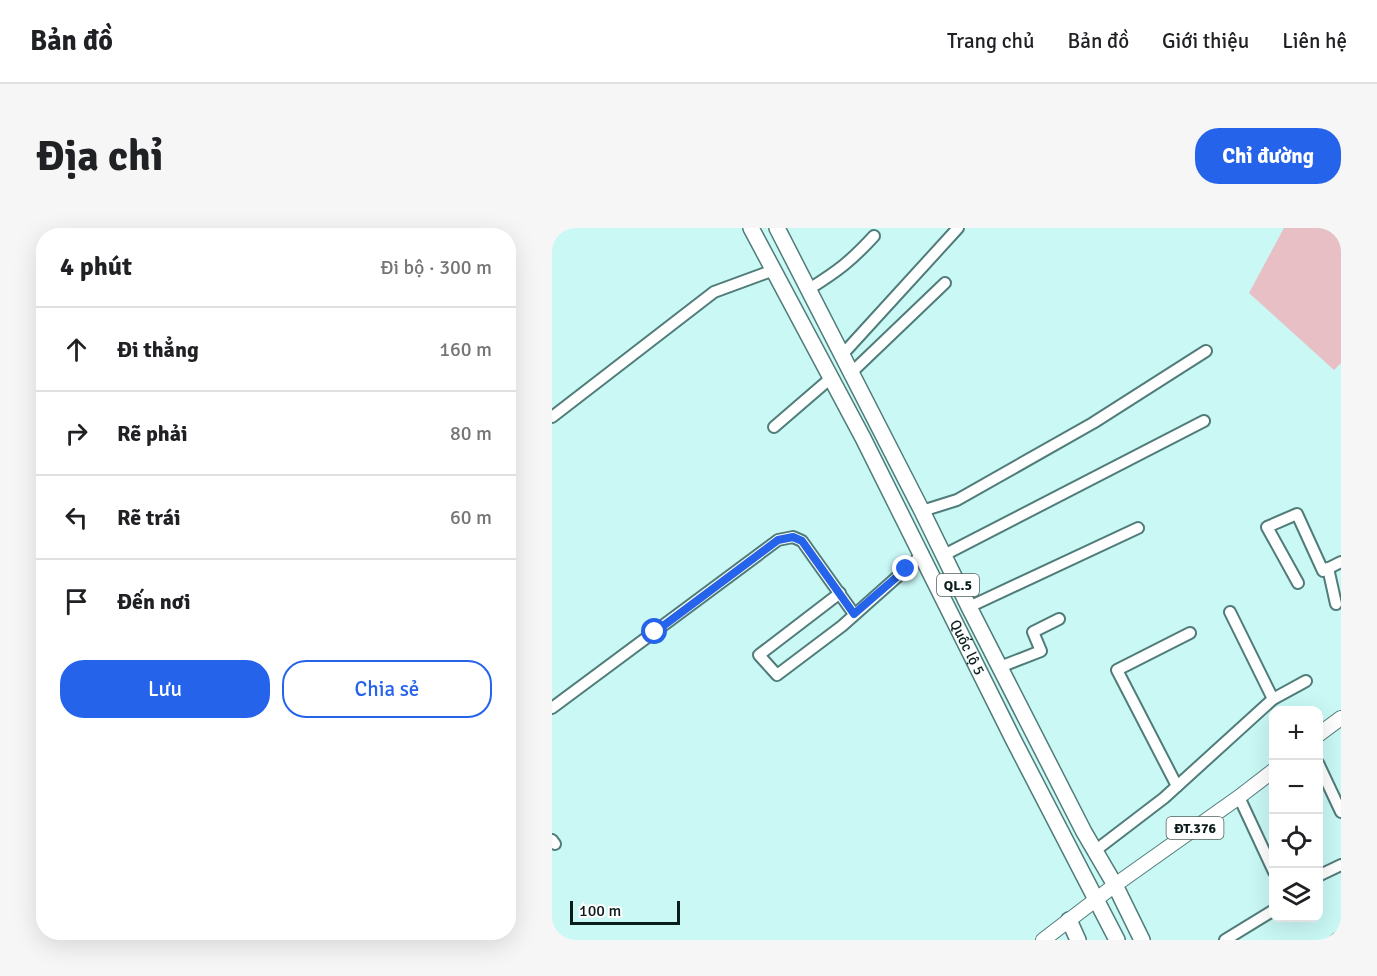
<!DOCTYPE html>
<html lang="vi">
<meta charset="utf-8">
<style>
:root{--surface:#fff;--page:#f6f6f6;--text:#202124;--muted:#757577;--line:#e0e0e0;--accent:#2563eb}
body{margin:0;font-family:Signika,sans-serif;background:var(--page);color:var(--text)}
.controls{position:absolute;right:18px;bottom:18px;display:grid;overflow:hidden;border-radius:12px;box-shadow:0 6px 24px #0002}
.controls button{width:54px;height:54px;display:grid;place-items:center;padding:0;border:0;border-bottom:2px solid var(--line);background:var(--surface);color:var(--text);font:30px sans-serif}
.scale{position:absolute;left:18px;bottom:15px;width:110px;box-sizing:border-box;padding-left:6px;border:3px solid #0a1d1c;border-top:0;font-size:16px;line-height:21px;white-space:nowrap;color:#0a1d1c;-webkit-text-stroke:4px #fff;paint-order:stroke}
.stop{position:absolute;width:18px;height:18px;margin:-14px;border:4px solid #2563eb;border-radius:50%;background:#fff}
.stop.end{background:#2563eb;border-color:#fff;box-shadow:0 2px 6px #0008}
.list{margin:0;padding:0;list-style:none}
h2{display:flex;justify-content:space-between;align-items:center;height:78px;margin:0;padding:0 24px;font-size:26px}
h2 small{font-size:20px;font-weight:400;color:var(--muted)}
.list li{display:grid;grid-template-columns:39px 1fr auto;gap:18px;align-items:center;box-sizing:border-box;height:84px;padding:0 24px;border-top:2px solid var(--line)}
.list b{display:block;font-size:22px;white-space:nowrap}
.list em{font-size:20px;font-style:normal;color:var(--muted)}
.actions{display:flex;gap:12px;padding:18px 24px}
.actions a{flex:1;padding:14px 0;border:2px solid var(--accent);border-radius:24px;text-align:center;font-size:21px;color:var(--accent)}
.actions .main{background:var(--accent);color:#fff}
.icon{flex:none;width:33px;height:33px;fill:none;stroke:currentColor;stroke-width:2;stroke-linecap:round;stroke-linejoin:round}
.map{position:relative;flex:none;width:789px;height:712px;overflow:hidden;border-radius:24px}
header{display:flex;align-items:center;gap:36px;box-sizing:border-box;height:84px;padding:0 30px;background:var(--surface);border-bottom:2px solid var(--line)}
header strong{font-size:28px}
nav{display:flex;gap:33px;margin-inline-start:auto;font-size:21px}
.intro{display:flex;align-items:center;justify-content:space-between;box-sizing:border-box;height:144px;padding:0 36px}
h1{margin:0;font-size:42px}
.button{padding:15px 27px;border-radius:24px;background:var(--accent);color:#fff;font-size:21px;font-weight:700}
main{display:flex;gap:36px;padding:0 36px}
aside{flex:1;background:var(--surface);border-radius:24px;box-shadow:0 6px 24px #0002}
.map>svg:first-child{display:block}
.green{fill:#e7bfc4}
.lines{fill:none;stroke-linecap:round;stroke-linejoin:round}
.minor-casing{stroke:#507c79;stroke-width:14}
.major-casing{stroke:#507c79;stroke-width:16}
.highway-casing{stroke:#507c79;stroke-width:18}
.minor{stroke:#fff;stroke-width:10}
.major{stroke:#fff;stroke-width:14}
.highway{stroke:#fff;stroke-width:15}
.route{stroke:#2563eb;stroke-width:8}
.labels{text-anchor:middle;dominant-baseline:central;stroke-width:5;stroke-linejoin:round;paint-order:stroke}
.shield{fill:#fff;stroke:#546160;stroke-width:1.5}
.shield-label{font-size:14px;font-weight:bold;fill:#0a1d1c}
.street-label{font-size:15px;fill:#0a1d1c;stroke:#fff}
</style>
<header>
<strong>Bản đồ</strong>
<nav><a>Trang chủ</a><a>Bản đồ</a><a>Giới thiệu</a><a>Liên hệ</a></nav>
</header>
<div class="intro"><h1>Địa chỉ</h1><a class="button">Chỉ đường</a></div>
<main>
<aside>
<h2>4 phút<small>Đi bộ · 300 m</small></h2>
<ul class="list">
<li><svg class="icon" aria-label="ahead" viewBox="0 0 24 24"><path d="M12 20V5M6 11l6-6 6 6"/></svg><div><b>Đi thẳng</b></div><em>160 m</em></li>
<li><svg class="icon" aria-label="right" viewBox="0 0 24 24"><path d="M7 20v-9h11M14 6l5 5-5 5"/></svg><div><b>Rẽ phải</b></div><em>80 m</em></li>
<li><svg class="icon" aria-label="left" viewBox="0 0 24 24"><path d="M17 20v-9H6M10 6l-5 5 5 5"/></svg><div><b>Rẽ trái</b></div><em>60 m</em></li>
<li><svg class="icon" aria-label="arrive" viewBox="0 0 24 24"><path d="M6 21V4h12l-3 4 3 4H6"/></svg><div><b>Đến nơi</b></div></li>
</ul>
<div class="actions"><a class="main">Lưu</a><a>Chia sẻ</a></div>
</aside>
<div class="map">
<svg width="789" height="712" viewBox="0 0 789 712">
<rect width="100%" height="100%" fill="#c9f8f5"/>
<path class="green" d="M732,0H789V135L782,142L697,65Z"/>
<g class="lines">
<defs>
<g id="minor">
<path d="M257,61C286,43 299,33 322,8"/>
<path d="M290,127L406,0"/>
<path d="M300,144L393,55"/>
<path d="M0,189L162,64L222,42"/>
<path d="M222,199L280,149"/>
<path d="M370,283L405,272L541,195L654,123"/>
<path d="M392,327L652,193"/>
<path d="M776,340L784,376"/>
<path d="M746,355L715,299L745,286L771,343L789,334"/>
<path d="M288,365L207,427L225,447L290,398L371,326"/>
<path d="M417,379L586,300"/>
<path d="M678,384L721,471"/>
<path d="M448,439L489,423L481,404L507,391"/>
<path d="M0,480L226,312L241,309L250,313L302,386"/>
<path d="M766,535L789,584"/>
<path d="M625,558L565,442L638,405"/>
<path d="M687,569L722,644"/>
<path d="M0,612L3,616"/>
<path d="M544,622L612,570L721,471L754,453"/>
<path d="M766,648L789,637"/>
<path d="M673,712L722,682"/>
<path d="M784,712L789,708"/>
</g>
<g id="major">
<path d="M766,507L789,490"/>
<path d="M491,712L563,657L687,569L722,542"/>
</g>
<g id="highway">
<path id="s1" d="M199,0L311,210L461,511L565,712"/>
<path d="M225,0L370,283L417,379L532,604L563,657L590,712"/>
<path d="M517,692L526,712"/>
</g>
</defs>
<use href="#minor" class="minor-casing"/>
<use href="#major" class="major-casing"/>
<use href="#highway" class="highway-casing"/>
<use href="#minor" class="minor"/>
<use href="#major" class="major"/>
<use href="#highway" class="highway"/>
</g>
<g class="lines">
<path class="route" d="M103,404L226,312L241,309L250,313L302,386L354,341"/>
</g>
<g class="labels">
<g class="shield">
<rect x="385" y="346" width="42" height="22" rx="4.5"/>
<rect x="614.5" y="589" width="57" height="22" rx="4.5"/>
</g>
<g class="shield-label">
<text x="406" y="357">QL.5</text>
<text x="643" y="600">ĐT.376</text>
</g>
<g class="street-label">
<text stroke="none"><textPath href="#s1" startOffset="472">Quốc lộ 5</textPath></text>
</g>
</g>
</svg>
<div class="controls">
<button>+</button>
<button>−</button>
<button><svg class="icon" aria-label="locate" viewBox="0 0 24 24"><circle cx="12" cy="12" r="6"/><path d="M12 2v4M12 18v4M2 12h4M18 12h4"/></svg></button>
<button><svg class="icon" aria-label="layers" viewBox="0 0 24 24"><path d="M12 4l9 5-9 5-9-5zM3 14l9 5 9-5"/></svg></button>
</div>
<div class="scale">100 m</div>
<div class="stop" style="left:103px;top:404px"></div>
<div class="stop end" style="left:354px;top:341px"></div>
</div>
</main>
